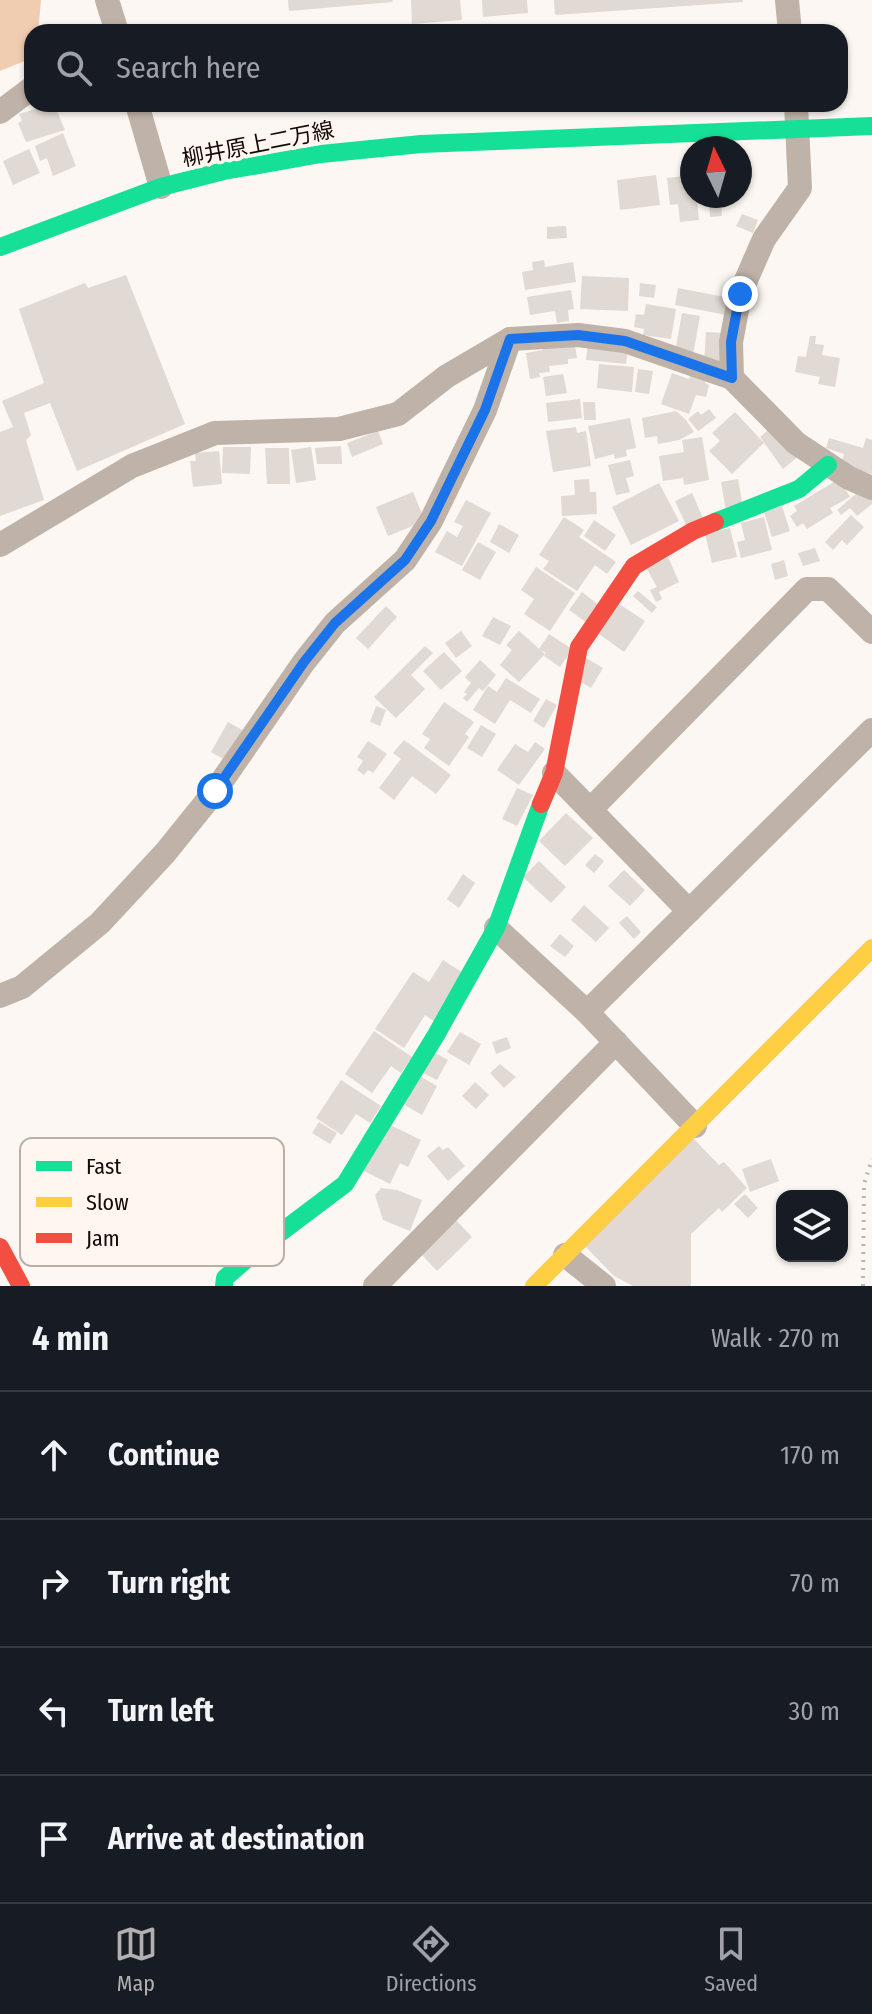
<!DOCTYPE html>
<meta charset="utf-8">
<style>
:root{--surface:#171b24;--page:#20242c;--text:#f1f3f6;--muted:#9ea1a6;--line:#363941;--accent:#b1b0af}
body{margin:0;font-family:"Fira Sans Condensed","Noto Sans JP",sans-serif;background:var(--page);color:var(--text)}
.controls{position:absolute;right:24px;bottom:24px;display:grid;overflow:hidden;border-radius:16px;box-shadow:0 2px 6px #0004}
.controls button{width:72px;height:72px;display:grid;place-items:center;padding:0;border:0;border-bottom:2px solid var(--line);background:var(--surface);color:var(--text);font:40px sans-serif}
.compass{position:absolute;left:680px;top:136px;width:72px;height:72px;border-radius:50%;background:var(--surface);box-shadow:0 2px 6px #0004;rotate:355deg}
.stop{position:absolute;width:24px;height:24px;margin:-18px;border:6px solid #1a73e8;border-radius:50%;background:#fff}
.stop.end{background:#1a73e8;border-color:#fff;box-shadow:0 2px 8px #0008}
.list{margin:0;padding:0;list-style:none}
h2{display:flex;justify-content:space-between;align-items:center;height:104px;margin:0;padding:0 32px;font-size:34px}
h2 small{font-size:26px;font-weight:400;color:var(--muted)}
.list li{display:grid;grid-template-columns:52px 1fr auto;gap:24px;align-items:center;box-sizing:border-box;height:128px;padding:0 32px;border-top:2px solid var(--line)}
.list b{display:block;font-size:30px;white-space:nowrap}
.list em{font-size:26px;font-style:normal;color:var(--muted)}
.icon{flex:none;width:44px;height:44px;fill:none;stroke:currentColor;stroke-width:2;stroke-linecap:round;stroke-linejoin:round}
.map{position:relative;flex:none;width:872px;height:1286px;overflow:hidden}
.search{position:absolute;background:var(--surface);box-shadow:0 2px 6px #0004;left:24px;right:24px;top:24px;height:88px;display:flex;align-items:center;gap:20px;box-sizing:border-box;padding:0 28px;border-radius:24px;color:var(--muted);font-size:30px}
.sheet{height:616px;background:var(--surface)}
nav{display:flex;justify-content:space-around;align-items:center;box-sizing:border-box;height:112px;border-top:2px solid var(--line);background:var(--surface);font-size:22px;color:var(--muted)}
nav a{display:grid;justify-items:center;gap:4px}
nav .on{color:var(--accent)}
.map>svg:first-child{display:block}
.forest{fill:#f0ccb1}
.building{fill:#e0d9d4}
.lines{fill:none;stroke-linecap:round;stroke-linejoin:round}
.path{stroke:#bcb5ae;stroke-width:4;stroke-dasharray:2 6;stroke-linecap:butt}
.street{stroke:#bfb2a8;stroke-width:24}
.fast{stroke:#16e098;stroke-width:18}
.slow{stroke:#ffcf43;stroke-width:18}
.jam{stroke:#f24e42;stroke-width:18}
.route{stroke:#1a73e8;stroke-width:10}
.labels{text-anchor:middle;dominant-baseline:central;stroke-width:7;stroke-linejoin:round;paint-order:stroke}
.street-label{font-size:22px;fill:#110a05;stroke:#fff6ef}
.key{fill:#fff6ef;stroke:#b8afa9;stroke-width:2}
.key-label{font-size:22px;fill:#110a05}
</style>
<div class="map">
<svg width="872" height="1286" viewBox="0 0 872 1286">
<rect width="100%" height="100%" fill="#fcf7f2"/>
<path class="forest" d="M0,0H41L38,32H32V58L0,71Z"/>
<g class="building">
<path d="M288,0H392L393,2L289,11Z"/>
<path d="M411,0H460L462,20L412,24Z"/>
<path d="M482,0H527L528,13L483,17Z"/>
<path d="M554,0H743V2L555,15Z"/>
<path d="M39,104H54L65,130L26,142L18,123L22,121L19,114L39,108Z"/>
<path d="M63,133L76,166L53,176L47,158L40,161L35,146Z"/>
<path d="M29,149L40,173L13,185L3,161Z"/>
<path d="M656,175L660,205L620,210L617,180Z"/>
<path d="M692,175V196H703L704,201H697L699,220L680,222L678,204L670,205L667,178Z"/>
<path d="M721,199L722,216L710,217L709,200Z"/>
<path d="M742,214L758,220L753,233L736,226Z"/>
<path d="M566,226L567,238L547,239V227Z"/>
<path d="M544,260L545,267L573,262L576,282L525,290L522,272L533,270L532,262Z"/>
<path d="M126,275L185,424L77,471L50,403L24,413L31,435L26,440L44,500L0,516V432L13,427L2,401L44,383L19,309L85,283L88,288Z"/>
<path d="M582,276L629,278L628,311L580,309Z"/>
<path d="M640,283L656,285L654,298L639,296Z"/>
<path d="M678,288L730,298L726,315L675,305Z"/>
<path d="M571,290L574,309L568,310L569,321L557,323L555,311L530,315L527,297Z"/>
<path d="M646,304L676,309L671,339L643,335L644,329L634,327L636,314L644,315Z"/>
<path d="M682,313L700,316L693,355L675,352Z"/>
<path d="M706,332L723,333L720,367L704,366Z"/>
<path d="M810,336H816L815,344L824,345L822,355L840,358L835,387L818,384L820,377L795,372L798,356L806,357Z"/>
<path d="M588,342L628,348L626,364L586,360Z"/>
<path d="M542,345H575L577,358L568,359V364L549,366L550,372L539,373L540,377L530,379L526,353L543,350Z"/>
<path d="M599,364L634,367L632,392L597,388Z"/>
<path d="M638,369L653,371L649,394L635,392Z"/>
<path d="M672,373L689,379L691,373L705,378V383L709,385L706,397L696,395L689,414L661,404Z"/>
<path d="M563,374L567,393L546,396L543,377Z"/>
<path d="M580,399L582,418L548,422L546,403Z"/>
<path d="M583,402H595L596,420H584Z"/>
<path d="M709,409L716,418L698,431L688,419L698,411L701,415Z"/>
<path d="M676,411L686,420L694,432L679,440L658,444L657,436L645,438L642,418Z"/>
<path d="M735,412L764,443L732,474L709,451L720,441L712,433Z"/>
<path d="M630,418L636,448L626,450L627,456L615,459L614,454L595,459L588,426Z"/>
<path d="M576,427L577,433L586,431L591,466L553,472L546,431Z"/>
<path d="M772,427L801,454L783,469L760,437Z"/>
<path d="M378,431L383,444L352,457L347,443Z"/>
<path d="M702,437L709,480L684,485L683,478L663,481L659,456L684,452L682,440Z"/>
<path d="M829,438L863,448L866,438L872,440V474L841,465L844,454L826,448Z"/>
<path d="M341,446L342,464H317L315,448Z"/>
<path d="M223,447H251L250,474L222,473Z"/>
<path d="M311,447L316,480L296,483L291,450Z"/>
<path d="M265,448H289L290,484H267Z"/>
<path d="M219,451L222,484L193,487L190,461H196L195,453Z"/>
<path d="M630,460L634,476L626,478L630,492L616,495L608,465Z"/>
<path d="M589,479L590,492H596L597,514L562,516L561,496L575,495L574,480Z"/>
<path d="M738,479L743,508L726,511L721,482Z"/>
<path d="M839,479L850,497L830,508L833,513L807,529L803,523L797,527L790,516L797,511L794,506Z"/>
<path d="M659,483L679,521L631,545L612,507Z"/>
<path d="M865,486L872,495V504L857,516L850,508L841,515L837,510Z"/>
<path d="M413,492L425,521L388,536L376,507Z"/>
<path d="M692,493L703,518L686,525L675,501Z"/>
<path d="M466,500L491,513L462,566L435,552L447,531L457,537L463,526L454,522Z"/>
<path d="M782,506L790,531L772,537L764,512Z"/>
<path d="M851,515L864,527L847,545L842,540L833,550L825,542Z"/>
<path d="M564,517L584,530L579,537L616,562L607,574L595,565L577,591L543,569L549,561L539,555Z"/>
<path d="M764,517L772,550L741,558L737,542L745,540L741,523Z"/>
<path d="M594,520L616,535L605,551L584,536Z"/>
<path d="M499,524L519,535L509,553L490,542Z"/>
<path d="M730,528L737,557L712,563L705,534Z"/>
<path d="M478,542L496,552L480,580L462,570Z"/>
<path d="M815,548L820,561L803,566L798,553Z"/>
<path d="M668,557L679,582L659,592L662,599L656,602L650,590L657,587L647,569Z"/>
<path d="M784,560L788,576L775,580L771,564Z"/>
<path d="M536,567L575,593L550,631L524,614L534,599L521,590Z"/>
<path d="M638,591L657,607L652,613L633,596Z"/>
<path d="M582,592L600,606L587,623L569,610Z"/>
<path d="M619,604L645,621L624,652L599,634Z"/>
<path d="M386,606L397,617L368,649L356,638Z"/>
<path d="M493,617L511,626L500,645L482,636Z"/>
<path d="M461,631L472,646L456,658L445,643Z"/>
<path d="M519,631L545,654L519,682L500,665L512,650L506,645Z"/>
<path d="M549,634L572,649L560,667L544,656L546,653L539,649Z"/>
<path d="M425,646L433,653L411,675L425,689L396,718L374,697Z"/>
<path d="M444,652L462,671L441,690L423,671Z"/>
<path d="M586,658L603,668L591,688L574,678Z"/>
<path d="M480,660L496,675L483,691L479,688L467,702L463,698L467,694L464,692L471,683L465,677Z"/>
<path d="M506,678L540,699L531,713L510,700L495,724L473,710L488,686L497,692Z"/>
<path d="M546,699L557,705L544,728L533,721Z"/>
<path d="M444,702L474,722L465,734L469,737L449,766L424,748L430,739L422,734Z"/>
<path d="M376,706L386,710L380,726L370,722Z"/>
<path d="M228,722L244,731L227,761L211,752Z"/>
<path d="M481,725L496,734L482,757L467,748Z"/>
<path d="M404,740L451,775L436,794L412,776L394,800L379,788L401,759L393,753Z"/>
<path d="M368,741L387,754L373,773L368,770L364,775L357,770L363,761L357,757Z"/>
<path d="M535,742L545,749L519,785L497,770L515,744L528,752Z"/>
<path d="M517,788L533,795L517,826L502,819Z"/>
<path d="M566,813L593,838L565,866L539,841Z"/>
<path d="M595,854L604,861L594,873L585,865Z"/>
<path d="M539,861L566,887L551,903L523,877Z"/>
<path d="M624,870L645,890L630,906L608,886Z"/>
<path d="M463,874L475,883L459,908L447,899Z"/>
<path d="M584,905L609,928L596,942L571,920Z"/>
<path d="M627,916L641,932L634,939L619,923Z"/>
<path d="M560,934L574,946L565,957L550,946Z"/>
<path d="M443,960L468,976L437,1023L425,1015L404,1048L375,1029L413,972L429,982Z"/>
<path d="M374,1031L412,1057L401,1073L391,1066L372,1093L345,1074Z"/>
<path d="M460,1032L481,1044L469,1065L447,1052Z"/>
<path d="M507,1037L511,1048L496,1054L492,1042Z"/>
<path d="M432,1051L448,1060L437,1080L421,1072Z"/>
<path d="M500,1064L516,1077L504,1088L490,1073Z"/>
<path d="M418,1075L437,1086L422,1115L403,1104Z"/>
<path d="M341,1080L381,1106L370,1123L356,1114L342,1135L316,1118Z"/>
<path d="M475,1082L489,1095L476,1109L462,1096Z"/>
<path d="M319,1122L337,1133L330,1144L312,1133Z"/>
<path d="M386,1123L421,1140L408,1167L400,1163L390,1184L362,1170Z"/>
<path d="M693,1138L719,1165L724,1162L747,1188L722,1212L719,1208L691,1234V1286H633L614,1276L584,1245Z"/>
<path d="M439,1146L443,1150L448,1147L465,1166L448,1181L427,1156Z"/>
<path d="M771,1159L779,1181L750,1192L742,1169Z"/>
<path d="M381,1188L397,1190L422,1200L410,1231L383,1220L375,1195Z"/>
<path d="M745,1194L758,1208L748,1218L734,1204Z"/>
<path d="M456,1220L472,1237L437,1271L421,1254Z"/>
</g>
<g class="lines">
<path class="path" d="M863,1286L864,1184L872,1159"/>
<g class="street">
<path d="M107,0L117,32"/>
<path d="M787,0L790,32"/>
<path d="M137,104L161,187"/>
<path d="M0,112L32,88"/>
<path d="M732,378L731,342L740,294L764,239L800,188L796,104"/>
<path d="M0,545L132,466L215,433L339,429L398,414L447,376L510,339L578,335L625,341L732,378L796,443L849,478L872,488"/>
<path d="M554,773L689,911"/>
<path d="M590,810L807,589H828L872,632"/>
<path d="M496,928L587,1012L695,1126"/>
<path d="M0,996L22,987L100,923L165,853L215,791L304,662L335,623L405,560L431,521L485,410L510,339"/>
<path d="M587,1012L872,730"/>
<path d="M565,1255L604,1286"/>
<path d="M375,1286L616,1042"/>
</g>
<g class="fast">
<path d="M0,247L161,187L224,171L321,154L421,144L872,126"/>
<path d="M715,522L799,489L828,465"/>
<path d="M224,1286L225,1278L256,1251L345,1184L436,1035L496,928L541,804"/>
</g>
<path class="slow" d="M534,1286L872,948"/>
<g class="jam">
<path d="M541,804L554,773L579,647L634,566L693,531L715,522"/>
<path d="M0,1247L21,1286"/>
</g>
</g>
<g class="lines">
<path class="route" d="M215,791L304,662L335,623L405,560L431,521L485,410L510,339L578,335L625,341L732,378L731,342L740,294"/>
</g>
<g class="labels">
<g class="street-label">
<text transform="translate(258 144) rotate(-11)">柳井原上二万線</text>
</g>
</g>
<rect x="20" y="1138" width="264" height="128" rx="12" class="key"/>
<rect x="36" y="1161" width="36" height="10" fill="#16e098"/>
<rect x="36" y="1197" width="36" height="10" fill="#ffcf43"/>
<rect x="36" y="1233" width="36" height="10" fill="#f24e42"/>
<g class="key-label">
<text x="86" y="1174">Fast</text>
<text x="86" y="1210">Slow</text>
<text x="86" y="1246">Jam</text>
</g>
</svg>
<div class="controls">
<button><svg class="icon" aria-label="layers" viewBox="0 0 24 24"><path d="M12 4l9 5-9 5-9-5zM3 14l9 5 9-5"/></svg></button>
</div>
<svg class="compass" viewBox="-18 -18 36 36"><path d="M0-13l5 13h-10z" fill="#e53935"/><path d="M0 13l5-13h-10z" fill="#9ea1a6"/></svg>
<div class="stop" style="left:215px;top:791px"></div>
<div class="stop end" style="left:740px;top:294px"></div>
<div class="search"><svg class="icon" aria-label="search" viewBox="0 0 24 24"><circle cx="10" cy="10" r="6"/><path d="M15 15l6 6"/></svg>Search here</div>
</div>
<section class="sheet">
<h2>4 min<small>Walk · 270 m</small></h2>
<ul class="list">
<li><svg class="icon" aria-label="ahead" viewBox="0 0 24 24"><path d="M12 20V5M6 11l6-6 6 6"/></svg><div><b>Continue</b></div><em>170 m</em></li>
<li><svg class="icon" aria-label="right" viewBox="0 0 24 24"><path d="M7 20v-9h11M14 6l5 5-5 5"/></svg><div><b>Turn right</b></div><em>70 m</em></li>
<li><svg class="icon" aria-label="left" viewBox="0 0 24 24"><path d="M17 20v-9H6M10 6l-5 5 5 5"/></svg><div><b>Turn left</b></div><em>30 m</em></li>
<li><svg class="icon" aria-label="arrive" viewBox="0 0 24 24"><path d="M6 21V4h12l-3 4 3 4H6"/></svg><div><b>Arrive at destination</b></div></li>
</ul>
</section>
<nav>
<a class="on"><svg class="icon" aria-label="map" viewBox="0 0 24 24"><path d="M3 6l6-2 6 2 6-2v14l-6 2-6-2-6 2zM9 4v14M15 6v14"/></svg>Map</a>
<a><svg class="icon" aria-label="directions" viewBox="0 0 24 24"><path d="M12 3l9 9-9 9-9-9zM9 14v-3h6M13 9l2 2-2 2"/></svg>Directions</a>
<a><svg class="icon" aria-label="saved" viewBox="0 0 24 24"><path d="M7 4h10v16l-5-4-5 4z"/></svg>Saved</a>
</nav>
